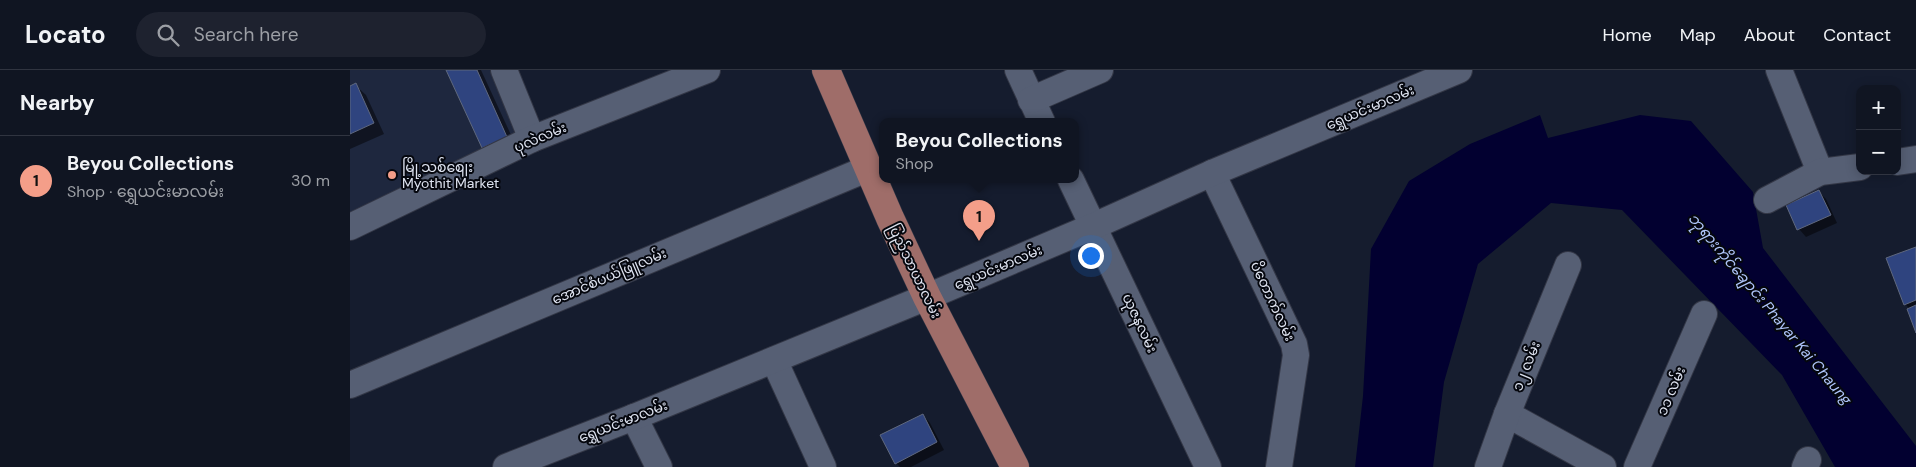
<!DOCTYPE html>
<meta charset="utf-8">
<style>
:root{--surface:#101522;--page:#1e222f;--text:#f1f3f6;--muted:#9c9fa5;--line:#303440;--accent:#f49e89}
body{margin:0;font-family:"DM Sans","Noto Sans Myanmar",sans-serif;background:var(--page);color:var(--text)}
.controls{position:absolute;right:15px;top:15px;display:grid;overflow:hidden;border-radius:10px;box-shadow:0 2px 12px #0003}
.controls button{width:45px;height:45px;display:grid;place-items:center;padding:0;border:0;border-bottom:1px solid var(--line);background:var(--surface);color:var(--text);font:25px sans-serif}
.you{position:absolute;left:740px;top:185px;width:18px;height:18px;margin:-12px;border:4px solid #fff;border-radius:50%;background:#1a73e8;box-shadow:0 0 0 8px #1a73e833}
.badge{display:grid;place-items:center;width:32px;height:32px;border-radius:50%;background:var(--accent);color:#111;font-size:16px;font-weight:700}
.pin{position:absolute;translate:-50% -41px;filter:drop-shadow(0 1px 2px #0008)}
.pin::after{content:'';position:absolute;top:26px;width:18px;height:15px;background:inherit;clip-path:polygon(0 0,100% 0,50% 100%)}
.popup{position:absolute;left:529px;top:48px;width:200px;height:65px;box-sizing:border-box;display:grid;place-content:center;border-radius:10px;background:var(--surface);filter:drop-shadow(0 1px 4px #0005);font-size:16px;white-space:nowrap;color:var(--muted)}
.popup b{font-size:19px;color:var(--text)}
.popup::after{content:'';position:absolute;left:50%;top:100%;margin-left:-10px;border:10px solid transparent;border-top-color:var(--surface)}
.list{margin:0;padding:0;list-style:none}
h2{display:flex;justify-content:space-between;align-items:center;height:65px;margin:0;padding:0 20px;font-size:21px}
h2 small{font-size:16px;font-weight:400;color:var(--muted)}
.list li{display:grid;grid-template-columns:32px 1fr auto;gap:15px;align-items:center;box-sizing:border-box;height:90px;padding:0 20px;border-top:1px solid var(--line)}
.list b{display:block;font-size:19px;white-space:nowrap}
.list p{margin:0;font-size:16px;white-space:nowrap;color:var(--muted)}
.list em{font-size:16px;font-style:normal;color:var(--muted)}
.icon{flex:none;width:28px;height:28px;fill:none;stroke:currentColor;stroke-width:2;stroke-linecap:round;stroke-linejoin:round}
.map{position:relative;flex:none;width:1566px;height:397px;overflow:hidden}
header{display:flex;align-items:center;gap:30px;box-sizing:border-box;height:70px;padding:0 25px;background:var(--surface);border-bottom:1px solid var(--line)}
header strong{font-size:24px}
nav{display:flex;gap:28px;margin-inline-start:auto;font-size:18px}
.search{width:350px;height:45px;background:var(--page);display:flex;align-items:center;gap:12px;box-sizing:border-box;padding:0 18px;border-radius:28px;color:var(--muted);font-size:19px}
main{display:flex}
aside{flex:1;background:var(--surface)}
.map>svg:first-child{display:block}
.built{fill:#1e273e}
.water{fill:#020030}
.shadow{fill:#0007}
.building{fill:#2f447f;stroke:#5f687e}
.lines{fill:none;stroke-linecap:round;stroke-linejoin:round}
.minor-casing{stroke:#333746;stroke-width:28}
.major-casing{stroke:#333746;stroke-width:29}
.minor{stroke:#565f74;stroke-width:26}
.major{stroke:#9f6d69;stroke-width:28}
.poi-dot{fill:#f49e89;stroke:#05070e;stroke-width:2}
.labels{text-anchor:middle;dominant-baseline:central;stroke-width:4;stroke-linejoin:round;paint-order:stroke}
.street-label{font-size:14px;fill:#dee3f0;stroke:#05070e}
.poi-label{font-size:14px;fill:#dee3f0;stroke:#05070e;text-anchor:start}
.water-label{font-size:15px;font-style:italic;fill:#afc5fb;stroke:#05070e}
</style>
<header>
<strong>Locato</strong>
<div class="search"><svg class="icon" aria-label="search" viewBox="0 0 24 24"><circle cx="10" cy="10" r="6"/><path d="M15 15l6 6"/></svg>Search here</div>
<nav><a>Home</a><a>Map</a><a>About</a><a>Contact</a></nav>
</header>
<main>
<aside>
<h2>Nearby<small></small></h2>
<ul class="list">
<li><span class="badge">1</span><div><b>Beyou Collections</b><p>Shop · ရွှေယင်းမာလမ်း</p></div><em>30 m</em></li>
</ul>
</aside>
<div class="map">
<svg width="1566" height="397" viewBox="0 0 1566 397">
<rect width="100%" height="100%" fill="#151c2e"/>
<path class="built" d="M0,0H143L169,66L0,144Z"/>
<path class="water" d="M1190,45L1198,68L1290,45L1341,51L1403,122L1413,178L1566,376V397H1485L1432,305L1272,140L1201,133L1128,194L1094,312L1083,397H1005L1013,326L1021,179L1059,111L1120,74Z"/>
<g class="shadow">
<path d="M98,0H131L167,78L144,88L133,78Z"/>
<path d="M5,15L16,25L34,64L0,79V17Z"/>
<path d="M1469,122L1476,129L1487,153L1456,167L1449,159L1438,136Z"/>
<path d="M1566,178V259L1560,239L1555,234Z"/>
<path d="M573,345L580,353L594,380L561,397H550L546,393Z"/>
</g>
<g class="building">
<path d="M96,0H127L157,67L132,78Z"/>
<path d="M6,13L24,53L0,64V16Z"/>
<path d="M1469,120L1481,145L1447,160L1436,135Z"/>
<path d="M1566,177V230L1554,235L1536,188Z"/>
<path d="M1566,235V263L1557,239Z"/>
<path d="M573,344L587,372L545,394L530,365Z"/>
</g>
<g class="lines">
<defs>
<g id="minor">
<path d="M154,0L182,69"/>
<path d="M668,0L692,52"/>
<path d="M1429,0L1470,102"/>
<path d="M681,30L750,0"/>
<path d="M1547,92L1566,89"/>
<path d="M862,103L944,274L946,285L929,397"/>
<path d="M721,110L858,397"/>
<path d="M1417,130L1470,102L1510,97"/>
<path d="M0,157L182,69L357,0"/>
<path d="M424,290L473,397"/>
<path d="M0,315L519,98"/>
<path d="M1157,344L1253,397"/>
<path d="M284,347L309,397"/>
<path d="M156,397L284,347L577,227L744,156L862,103L1109,0"/>
<path d="M1138,397L1157,344L1218,195"/>
<path d="M1287,397L1354,244"/>
<path d="M1455,397L1458,390"/>
</g>
<path id="major" d="M476,0L540,148L577,227L665,397"/>
</defs>
<use href="#minor" class="minor-casing"/>
<use href="#major" class="major-casing"/>
<use href="#minor" class="minor"/>
<use href="#major" class="major"/>
</g>
<circle class="poi-dot" cx="42" cy="105" r="5"/>
<g class="labels">
<g class="street-label">
<text transform="translate(1020 37) rotate(-23)">ရွှေယင်းမာလမ်း</text>
<text transform="translate(190 67) rotate(-23)">ပုလဲလမ်း</text>
<text transform="translate(648 197) rotate(-23)">ရွှေယင်းမာလမ်း</text>
<text transform="translate(565 201) rotate(64)">ပြည်သာယာလမ်း</text>
<text transform="translate(259 206) rotate(-23)">အောင်စံပယ်ဖြူလမ်း</text>
<text transform="translate(923 231) rotate(65)">ပိတောက်လမ်း</text>
<text transform="translate(790 253) rotate(65)">ယုဇနလမ်း</text>
<text transform="translate(1176 296) rotate(-68)">၁၂ လမ်း</text>
<text transform="translate(1321 321) rotate(-67)">၁၁ လမ်း</text>
<text transform="translate(273 351) rotate(-21)">ရွှေယင်းမာလမ်း</text>
</g>
<g class="poi-label">
<text x="52" y="97">မြို့သစ်စျေး<tspan x="52" dy="16">Myothit Market</tspan></text>
</g>
<g class="water-label">
<text transform="translate(1420 239) rotate(50)">ဘုရားကိုင်ချောင်း Phayar Kai Chaung</text>
</g>
</g>
</svg>
<div class="controls">
<button>+</button>
<button>−</button>
</div>
<div class="you"></div>
<div class="pin badge" style="left:629px;top:171px">1</div>
<div class="popup"><b>Beyou Collections</b>Shop</div>
</div>
</main>
